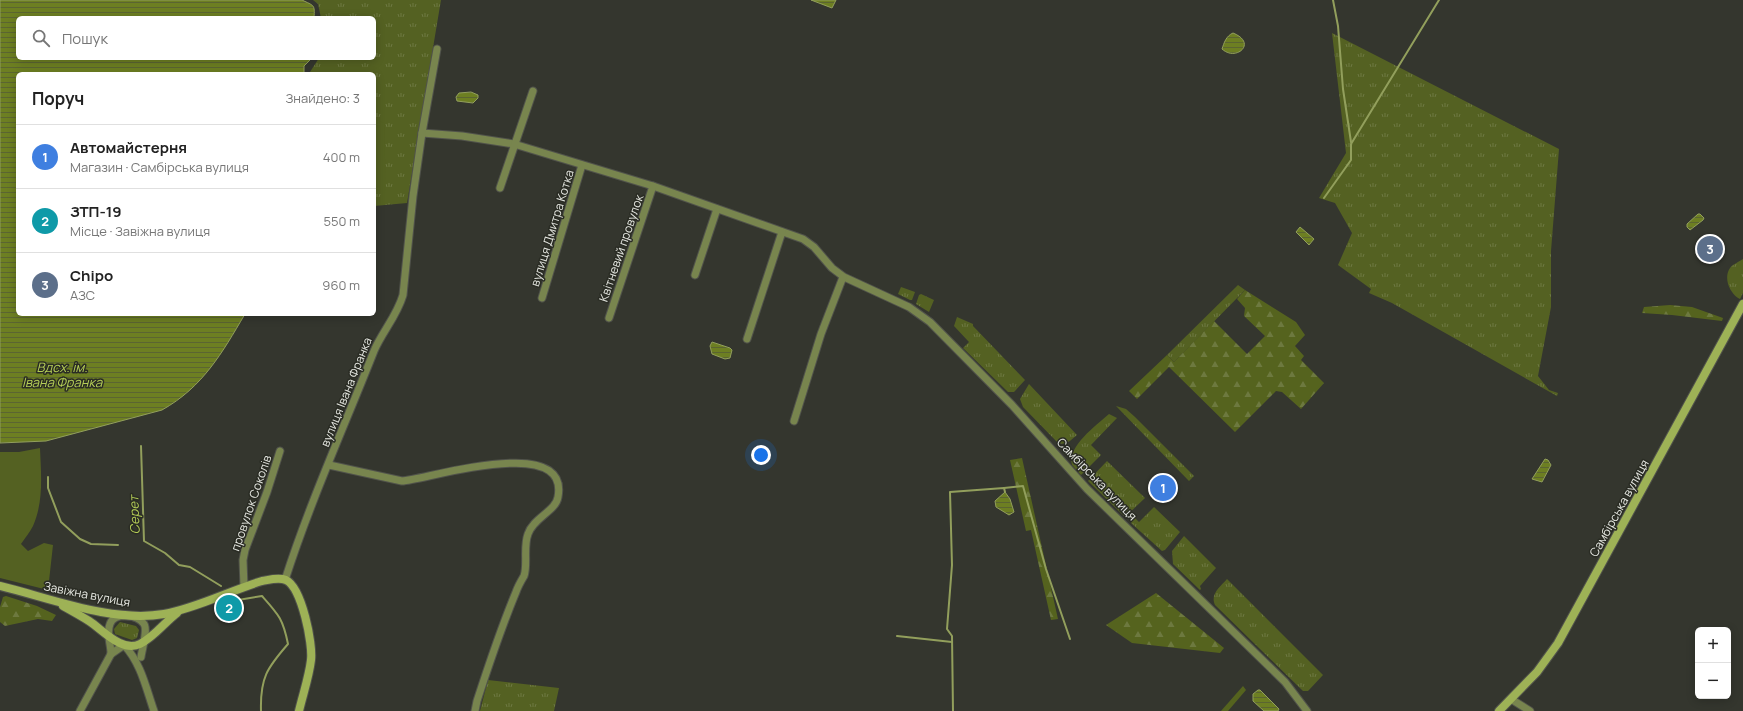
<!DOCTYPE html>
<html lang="uk">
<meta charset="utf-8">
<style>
:root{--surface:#fff;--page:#f6f6f6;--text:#222;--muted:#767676;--line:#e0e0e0;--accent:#db2777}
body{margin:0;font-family:Manrope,sans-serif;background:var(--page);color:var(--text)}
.controls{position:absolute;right:12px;bottom:12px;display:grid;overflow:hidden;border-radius:6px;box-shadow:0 2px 10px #0003}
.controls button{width:36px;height:36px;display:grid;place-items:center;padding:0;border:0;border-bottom:1px solid var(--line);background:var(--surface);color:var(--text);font:20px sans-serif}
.you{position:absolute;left:761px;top:455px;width:14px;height:14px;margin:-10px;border:3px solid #fff;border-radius:50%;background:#1a73e8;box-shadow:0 0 0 6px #1a73e833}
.badge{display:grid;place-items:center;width:26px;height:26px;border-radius:50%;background:var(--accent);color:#fff;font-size:13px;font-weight:700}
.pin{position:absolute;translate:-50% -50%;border:2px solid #fff;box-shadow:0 1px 4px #0006}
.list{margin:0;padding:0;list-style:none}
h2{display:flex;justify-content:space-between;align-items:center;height:52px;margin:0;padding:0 16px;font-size:17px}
h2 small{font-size:13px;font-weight:400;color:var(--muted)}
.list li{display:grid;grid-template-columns:26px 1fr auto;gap:12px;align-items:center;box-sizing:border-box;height:64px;padding:0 16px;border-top:1px solid var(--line)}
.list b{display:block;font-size:15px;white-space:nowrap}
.list p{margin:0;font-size:13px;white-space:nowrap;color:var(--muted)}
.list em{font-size:13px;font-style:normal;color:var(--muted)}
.icon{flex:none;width:22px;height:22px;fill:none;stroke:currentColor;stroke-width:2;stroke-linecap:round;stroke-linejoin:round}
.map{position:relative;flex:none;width:1743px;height:711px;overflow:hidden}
.search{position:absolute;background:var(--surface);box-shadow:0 2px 10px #0003;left:16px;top:16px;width:360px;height:44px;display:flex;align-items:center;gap:10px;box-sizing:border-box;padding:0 14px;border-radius:6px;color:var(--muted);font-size:15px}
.panel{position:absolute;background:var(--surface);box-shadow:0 2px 10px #0003;left:16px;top:72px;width:360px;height:244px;border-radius:6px}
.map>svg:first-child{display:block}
.grass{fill:url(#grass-tufts)}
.forest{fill:url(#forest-firs)}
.green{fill:#546122}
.water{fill:url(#water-rules);stroke:#929f5c}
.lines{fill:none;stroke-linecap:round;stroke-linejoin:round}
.stream{stroke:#929f5c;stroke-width:2}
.street-casing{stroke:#51534b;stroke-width:9}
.secondary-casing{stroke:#51534b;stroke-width:10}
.street{stroke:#78854e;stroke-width:7}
.secondary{stroke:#9eb256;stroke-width:8}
.labels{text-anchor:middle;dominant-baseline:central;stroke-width:3;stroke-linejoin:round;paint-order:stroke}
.street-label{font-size:12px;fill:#e7e9e3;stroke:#2a2c24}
.water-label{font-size:13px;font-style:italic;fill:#b5ce57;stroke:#2a2c24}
</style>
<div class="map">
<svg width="1743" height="711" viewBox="0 0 1743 711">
<defs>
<pattern id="grass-tufts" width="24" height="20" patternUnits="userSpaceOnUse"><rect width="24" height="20" fill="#546122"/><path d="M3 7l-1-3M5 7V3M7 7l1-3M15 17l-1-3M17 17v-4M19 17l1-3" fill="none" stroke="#6d7842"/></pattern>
<pattern id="forest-firs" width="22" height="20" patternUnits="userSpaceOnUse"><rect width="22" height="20" fill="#55631e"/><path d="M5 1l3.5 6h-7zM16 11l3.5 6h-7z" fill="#6d793f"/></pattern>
<pattern id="water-rules" width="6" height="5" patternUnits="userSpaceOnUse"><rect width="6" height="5" fill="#6d7f22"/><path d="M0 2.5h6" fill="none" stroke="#5b6531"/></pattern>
</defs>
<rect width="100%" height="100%" fill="#34362e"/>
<g class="grass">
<path d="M313,0H441L407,203L374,206V74H312L310,72L319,58H374V18H321L318,4Z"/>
<path d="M1332,33L1559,149L1551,251V307L1538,376L1549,390L1558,393L1557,396L1392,303L1369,293L1371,289L1338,265L1352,233L1335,203L1319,198L1346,153Z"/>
<path d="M1743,259V293L1740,299C1730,294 1723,278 1730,268C1733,264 1739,262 1743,259Z"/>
<path d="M1238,285L1245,290L1174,362L1167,355Z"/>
<path d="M901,287L915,292L912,300H910L898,294Z"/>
<path d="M921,294L934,300L929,312L916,304L919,295Z"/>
<path d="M957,317L973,324V326L1025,380L1014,392H1008L963,348L969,342L954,326Z"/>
<path d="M1029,384L1077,435C1071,440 1066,446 1058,443L1023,407L1020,399Z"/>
<path d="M1116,406L1126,409L1135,417L1194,476L1189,481Z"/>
<path d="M1109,414L1117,418L1091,445L1101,455L1081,475L1072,465C1067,446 1096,426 1109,414Z"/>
<path d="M1107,461L1145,498L1125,517L1088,481Z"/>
<path d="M1154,507L1180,532L1165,550L1162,551L1131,523L1134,517L1139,522Z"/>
<path d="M1184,536L1216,568L1200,586L1201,589L1200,590L1173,564L1172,551Z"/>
<path d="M1227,579L1323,675L1308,691H1303L1215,605C1210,594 1220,587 1227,579Z"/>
<path d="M120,622L136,626L139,630L137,638L132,640L115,634L114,629Z"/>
<path d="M488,680L559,688L554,711H480Z"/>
</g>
<g class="forest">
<path d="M1245,290L1296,322L1305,335L1295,346L1304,356L1301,360L1324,383L1301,409L1282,392L1276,391L1235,432L1169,367L1137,399L1129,391L1167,355L1174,362L1214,321L1247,354L1265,336L1244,316L1245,308L1237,299Z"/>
<path d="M1670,305L1692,307L1723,318L1722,321L1672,315L1642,313L1644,307Z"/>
<path d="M1022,458L1058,619L1051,620L1031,530L1026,531L1010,460Z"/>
<path d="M1156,593L1224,648L1220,653L1132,643L1106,625Z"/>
<path d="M6,596L37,606L56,615L52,621L38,619L5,626L0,622V607L3,597Z"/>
<path d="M1243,686L1246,690L1228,711H1221Z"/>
</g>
<g class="green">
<path d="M374,119L384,123L386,194H374Z"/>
<path d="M40,448C41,474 44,501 33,526C30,532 25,538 21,544L28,551L44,543L53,545L48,590L0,578V452H19Z"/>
</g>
<g class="water">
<path d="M0,0H302C314,6 315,4 314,18H18V58H312L304,66V74H18V314H245C222,353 203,387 162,410L46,441L0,443Z"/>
<path d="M811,0H836L832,8Z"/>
<path d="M1233,33C1258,43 1236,62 1222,49C1224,43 1226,36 1233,33Z"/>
<path d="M471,92L478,95V98L473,103L457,101L456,97L459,93Z"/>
<path d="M1698,214H1700L1704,218L1703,220L1690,230L1687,227V224Z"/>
<path d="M1300,227L1314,239L1309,245L1296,232Z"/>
<path d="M712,342L730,348L732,350L730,358L725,359L712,354L710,346Z"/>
<path d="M1545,459L1548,460L1551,465L1542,482L1532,479Z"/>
<path d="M1005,492L1010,499L1014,512L1009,515L996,507L995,501Z"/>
<path d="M1258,690H1260L1279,709L1278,711H1264L1253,701V694Z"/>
</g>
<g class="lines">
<g class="stream">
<path d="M1333,0L1338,26L1343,89L1351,142"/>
<path d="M1324,198L1351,160V144L1439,0"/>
<path d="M141,446L144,541L165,553L179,565L190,567L221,586"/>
<path d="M48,477V488L61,522L80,539L91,544L118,545"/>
<path d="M1004,488L1023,486L1046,569L1070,639"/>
<path d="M233,596L238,600L262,596C279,615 283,619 288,644C267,668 260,678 261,711"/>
<path d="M897,636L952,642"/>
<path d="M953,711L952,636L947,629L952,565L950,492L1004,488L1005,492"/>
</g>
<defs>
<g id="street">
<path d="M422,133L462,136L514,144L653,186L803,239L814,247L832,268L844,277L909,307L930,322L1012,405L1087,489L1285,682L1307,711"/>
<path d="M500,188L533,91"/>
<path d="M695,275L717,209"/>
<path d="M542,298L582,165"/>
<path d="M609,318L653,186"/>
<path d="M747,339L782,232"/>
<path d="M794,421L821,334L843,277"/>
<path d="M329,465L402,481C429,479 570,433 558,497C556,511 533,518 528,534C523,547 528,565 524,576C521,581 518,586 516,592C501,628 489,664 477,701L475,711"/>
<path d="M285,580C310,502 344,427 374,351C382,332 397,316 403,295L413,196L422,133L437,49"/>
<path d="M244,587L243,560L245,550L267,492L280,451"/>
<path d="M111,654C111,644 106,633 110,624C114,612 138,614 144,624C148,630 142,649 141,657"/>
<path d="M1511,699L1530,711"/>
<path d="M80,711L111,654L124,645C141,663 146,688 154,711"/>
</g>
<g id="secondary">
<path d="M0,586C50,598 112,623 164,614C197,608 229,591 262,581C269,580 278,577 286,580C302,588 313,644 311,660C309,677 303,694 299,711"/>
<path d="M63,606C72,611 81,616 89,621C103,630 122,653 140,644C154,637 165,622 177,613"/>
<path d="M1499,711L1537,672L1558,643L1743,304"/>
</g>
</defs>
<use href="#street" class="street-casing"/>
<use href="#secondary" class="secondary-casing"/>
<use href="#street" class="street"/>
<use href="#secondary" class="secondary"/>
</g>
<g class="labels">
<g class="street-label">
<text transform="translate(552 228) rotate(-73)">вулиця Дмитра Котка</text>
<text transform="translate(621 248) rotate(-71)">Квітневий провулок</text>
<text transform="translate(346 392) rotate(-68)">вулиця Івана Франка</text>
<text transform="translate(1097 479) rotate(46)">Самбірська вулиця</text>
<text transform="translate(251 503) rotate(-71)">провулок Соколів</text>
<text transform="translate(1619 508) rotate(-61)">Самбірська вулиця</text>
<text transform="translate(87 594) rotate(11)">Завіжна вулиця</text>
</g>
<g class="water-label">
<text x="62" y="367">Вдсх. ім.<tspan x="62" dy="15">Івана Франка</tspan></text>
<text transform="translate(134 515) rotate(-92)">Серет</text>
</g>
</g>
</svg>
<div class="controls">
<button>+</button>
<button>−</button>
</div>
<div class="you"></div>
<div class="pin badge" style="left:1163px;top:488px;background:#3f7fe0">1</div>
<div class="pin badge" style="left:229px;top:608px;background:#0f9aa8">2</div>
<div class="pin badge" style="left:1710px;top:249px;background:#5c6f8a">3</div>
<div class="search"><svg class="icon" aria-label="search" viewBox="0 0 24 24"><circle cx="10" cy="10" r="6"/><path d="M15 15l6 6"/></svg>Пошук</div>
<section class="panel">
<h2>Поруч<small>Знайдено: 3</small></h2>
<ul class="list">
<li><span class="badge" style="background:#3f7fe0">1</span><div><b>Автомайстерня</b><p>Магазин · Самбірська вулиця</p></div><em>400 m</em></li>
<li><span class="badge" style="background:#0f9aa8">2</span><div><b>ЗТП-19</b><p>Місце · Завіжна вулиця</p></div><em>550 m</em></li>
<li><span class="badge" style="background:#5c6f8a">3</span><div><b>Chipo</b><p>АЗС</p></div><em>960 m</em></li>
</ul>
</section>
</div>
